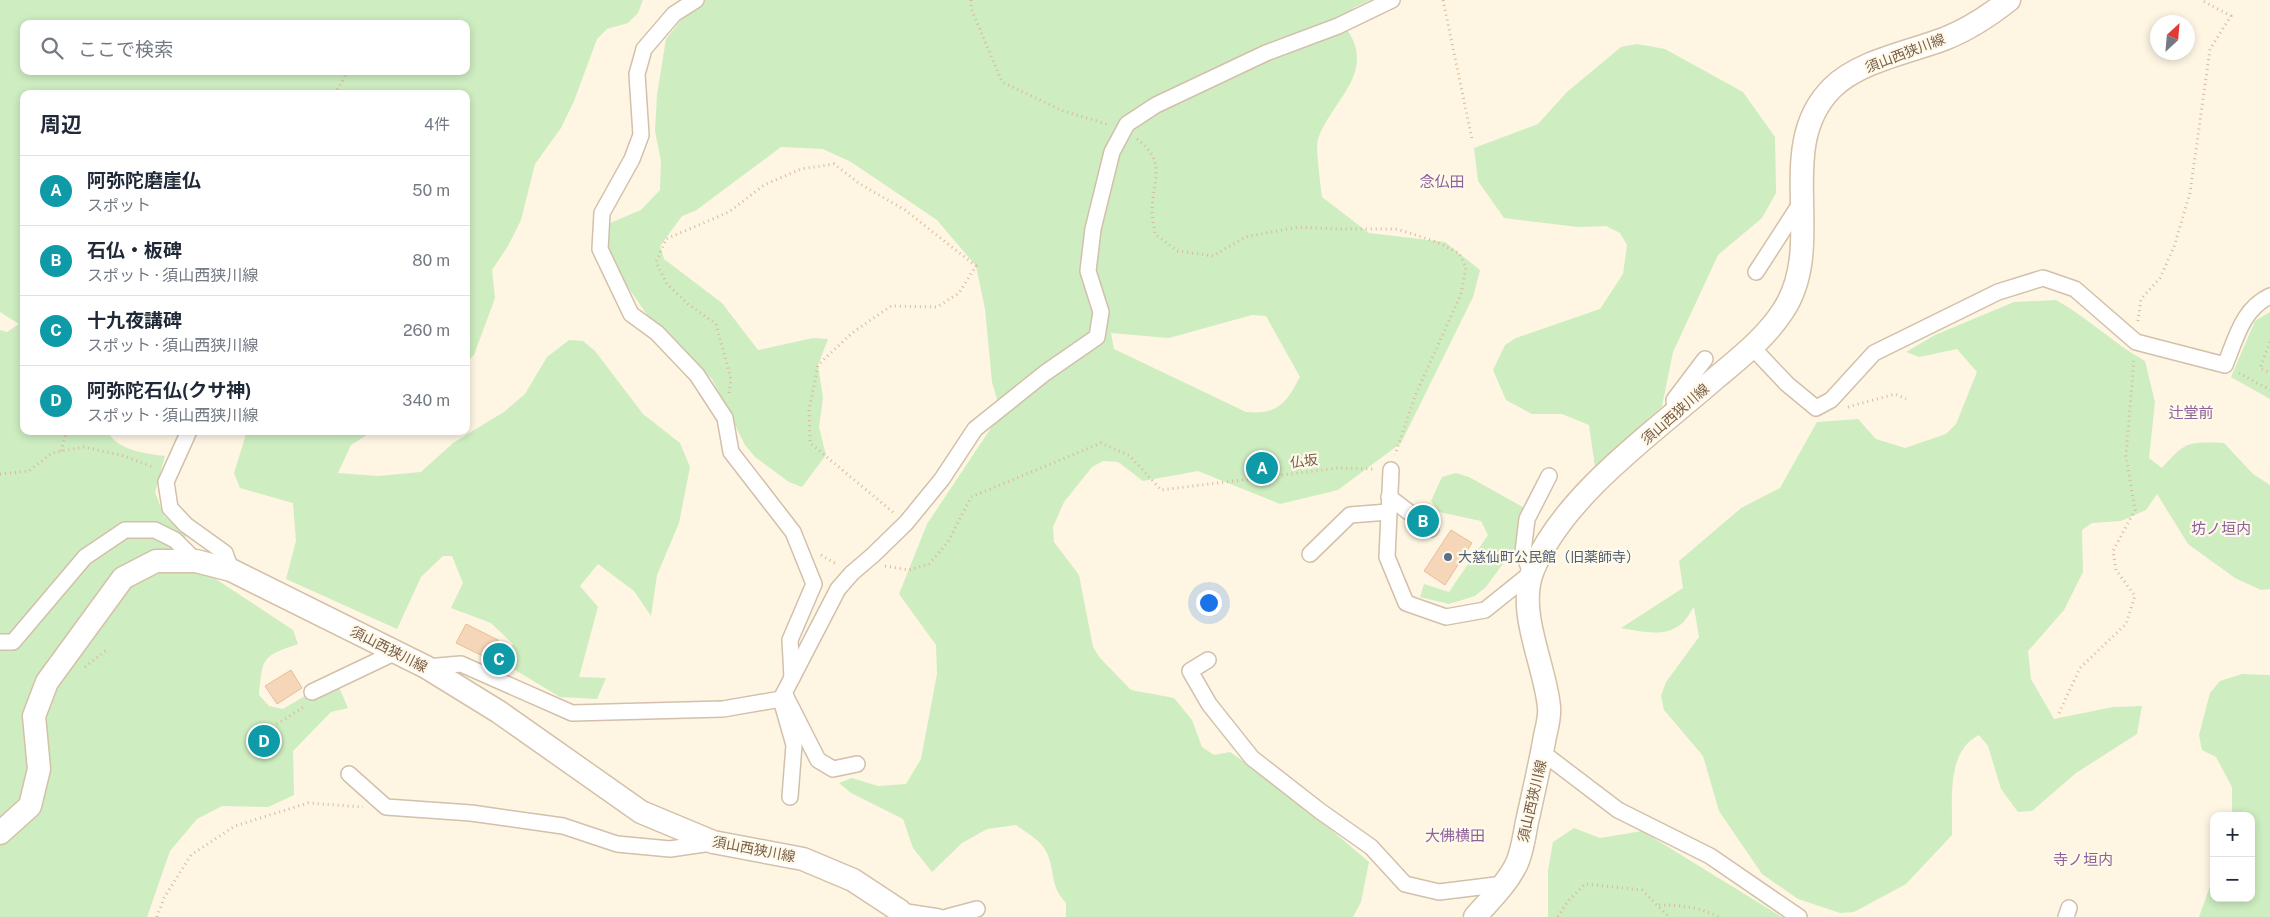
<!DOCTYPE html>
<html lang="ja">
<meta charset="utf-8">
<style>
:root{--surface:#fff;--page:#f6f6f7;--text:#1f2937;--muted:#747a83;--line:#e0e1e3;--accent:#7d4c3a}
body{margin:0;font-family:"Public Sans","Noto Sans JP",sans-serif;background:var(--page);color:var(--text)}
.controls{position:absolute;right:15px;bottom:15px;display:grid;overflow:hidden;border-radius:10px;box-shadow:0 2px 8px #0003}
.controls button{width:45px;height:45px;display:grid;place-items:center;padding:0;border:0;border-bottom:1px solid var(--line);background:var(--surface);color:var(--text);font:25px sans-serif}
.compass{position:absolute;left:2150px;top:15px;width:45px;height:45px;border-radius:50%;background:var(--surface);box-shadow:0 2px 8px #0003;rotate:26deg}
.you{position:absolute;left:1208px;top:602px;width:18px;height:18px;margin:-12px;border:4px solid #fff;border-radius:50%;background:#1a73e8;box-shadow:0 0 0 8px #1a73e833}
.badge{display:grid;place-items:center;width:32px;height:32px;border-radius:50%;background:var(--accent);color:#fff;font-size:16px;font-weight:700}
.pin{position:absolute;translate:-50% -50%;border:2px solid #fff;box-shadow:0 1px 5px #0006}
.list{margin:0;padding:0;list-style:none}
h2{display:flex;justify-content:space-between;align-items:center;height:65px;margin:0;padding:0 20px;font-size:21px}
h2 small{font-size:16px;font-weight:400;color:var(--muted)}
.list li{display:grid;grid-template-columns:32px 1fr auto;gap:15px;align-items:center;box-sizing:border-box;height:70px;padding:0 20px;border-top:1px solid var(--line)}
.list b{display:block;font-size:19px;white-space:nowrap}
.list p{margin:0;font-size:16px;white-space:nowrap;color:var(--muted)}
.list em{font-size:16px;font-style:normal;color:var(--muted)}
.icon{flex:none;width:28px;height:28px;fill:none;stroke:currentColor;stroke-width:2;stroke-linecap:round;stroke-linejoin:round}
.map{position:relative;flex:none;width:2270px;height:917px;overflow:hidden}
.search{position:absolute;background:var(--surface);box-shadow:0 2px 8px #0003;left:20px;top:20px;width:450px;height:55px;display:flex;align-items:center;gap:12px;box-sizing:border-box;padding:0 18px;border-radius:10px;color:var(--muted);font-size:19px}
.panel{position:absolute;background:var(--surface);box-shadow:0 2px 8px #0003;left:20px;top:90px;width:450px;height:345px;border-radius:10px}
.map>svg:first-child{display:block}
.green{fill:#ceedc0;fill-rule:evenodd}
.building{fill:#f5d6b8;stroke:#e9be97}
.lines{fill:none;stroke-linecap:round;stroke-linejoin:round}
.minor-casing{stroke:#d2c0ab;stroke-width:18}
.secondary-casing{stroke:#d5c0a8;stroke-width:25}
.path{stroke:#dab99b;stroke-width:3;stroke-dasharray:1 4;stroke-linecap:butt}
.minor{stroke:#fff;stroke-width:15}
.secondary{stroke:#fff;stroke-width:22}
.service-dot{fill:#5c6f8a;stroke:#fff9ea;stroke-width:2}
.labels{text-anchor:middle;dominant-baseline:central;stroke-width:4.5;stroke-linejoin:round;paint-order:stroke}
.street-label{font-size:14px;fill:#785d47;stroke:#fff9ea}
.service-label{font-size:14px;fill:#4e5e75;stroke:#fff9ea;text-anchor:start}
.neighbourhood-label{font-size:15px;fill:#8d629c;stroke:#fff9ea}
</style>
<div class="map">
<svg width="2270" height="917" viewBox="0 0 2270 917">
<rect width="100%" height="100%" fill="#fef6e3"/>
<g class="green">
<path d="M0,0H643L638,13L628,23L607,29L597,39L574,101L561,128L535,164L521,220L508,246L492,270L495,298L474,355L466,363V94H24V431H108C115,450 148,454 165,456L155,492L164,516L186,535L169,572H205L293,630L298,644C261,657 263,657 259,695L269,706L283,709L335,678L348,708L331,712L293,751L294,795L268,807L222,806L197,819L170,851L147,917H0V330L7,332L19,324L0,312ZM24,24H466V71H24Z"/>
<path d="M697,0H1370L1353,8L1348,31C1376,74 1331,101 1318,139C1315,148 1321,185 1322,197L1369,233L1445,242L1480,270L1473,297L1401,443L1338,490L1280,504L1198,471L1143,481L1118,462L1103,461L1092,467L1064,502L1053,527L1054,542L1079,575L1093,647L1100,658L1131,690L1174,698L1192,720L1202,747L1214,755L1230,752L1282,788L1369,862L1361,902L1353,917H1066V903C1049,884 1056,874 1047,853C1041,840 1027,833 1016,825L987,829L962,843L932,872L913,848L903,819L851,793L839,783L852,778L878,786L906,784L921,759L937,674L936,645L899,594L927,524L1001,413L992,382L985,309L976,266L937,220L851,162L823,149L781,147L695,211L682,216L660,246L664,259L722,303L758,350L813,338L828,339L818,365L823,398L819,427L826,455L802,487L789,482L755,457L745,445L712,379L652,322L605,254L603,226L641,210L660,190L661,161L655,131L657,95L666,39ZM1252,315L1266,316L1300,377C1286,403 1278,415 1246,412L1114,349L1111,333L1169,338Z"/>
<path d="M1637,44L1665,49L1743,92L1775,137L1776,193L1762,218L1718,255L1673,352L1662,406L1595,467L1589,425L1562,414H1532L1506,400L1493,370L1505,345L1516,338L1600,309L1623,274L1627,245L1620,233L1606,226L1578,227L1504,218L1478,181L1474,148L1538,124L1567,92L1621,47Z"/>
<path d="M2056,300C2088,318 2113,343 2145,361L2155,402L2149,458L2162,468C2186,441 2188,442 2224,443L2253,474L2270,485V589L2261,590L2235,578L2188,544L2157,494L2146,510L2121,521L2092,523L2082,530L2083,572L2064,610L2028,651L2031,679L2054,719L2113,707L2142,706L2137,734L2076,773L2032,811L2018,812L2001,789L1988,746L1979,735C1945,752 1953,802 1952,835L1906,884L1854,912L1840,913L1798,899L1762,874L1719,811L1703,756L1664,710L1661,696L1666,682L1699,637L1694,607C1690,612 1686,621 1680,625C1662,638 1641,631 1621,628L1683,588L1679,561L1741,508L1780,488L1817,422L1858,419L1876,439L1905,448L1946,434L1956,424L1977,372L1957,349L1919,357L1906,352L1935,335L2014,302Z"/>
<path d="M2270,312V399L2231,377L2255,321Z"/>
<path d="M569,340L583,341L595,351L643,414L680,443L690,467L679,523L657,575L651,616L634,591L598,564L580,586L598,607L579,677L606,678L597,699L560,697L505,664L513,644L491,623L451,608L463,583L452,556H443L421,577L397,629L286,579L296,541L293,503L240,488L234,473L247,431H373L351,445L338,473L378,476L421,472L453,443L504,412L525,394L547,357Z"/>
<path d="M1456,473L1469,477L1532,512L1531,525L1486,587L1475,596L1449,604L1420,597L1424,584L1449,592L1488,535L1481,521L1439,512L1431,501L1442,477Z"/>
<path d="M2242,674L2270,675V917H2199L2214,875V898H2251V816H2232V787L2216,757L2202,750L2199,735L2210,693L2220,681Z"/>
<path d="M1574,828L1600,838L1642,831L1782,917H1548V870L1553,842Z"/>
</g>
<g class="building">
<path d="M1451,530L1472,543L1445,585L1424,571Z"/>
<path d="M466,624L498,640L489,659L456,643Z"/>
<path d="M291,670L302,688L277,704L265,686Z"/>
</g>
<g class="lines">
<defs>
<g id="minor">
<path d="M696,0L674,14L644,49L637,74L641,135L632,159L602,213L600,249L631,314L657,333L697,375L725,418L731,452L793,532L814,584L790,640L792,678"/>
<path d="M1756,272L1802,201"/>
<path d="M1752,347L1787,384L1816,408L1831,400L1874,353L1998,292L2043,278L2075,289L2136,342L2225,365C2236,339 2242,309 2270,296"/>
<path d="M1676,413L1674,400L1705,359"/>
<path d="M189,431L166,482L170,508L186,525L225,553L231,570"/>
<path d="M1391,470L1387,557L1406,603L1446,617L1485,610L1531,573L1523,552L1527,519L1549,476"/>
<path d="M1389,497L1431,529"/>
<path d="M1310,554L1350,515L1388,512"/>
<path d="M0,642H13L85,557L125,530H155L175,540L196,561"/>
<path d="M1208,660L1190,671L1209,704L1252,758L1320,811L1371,847L1405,884L1439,892L1504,884"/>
<path d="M426,667L461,664L572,713L723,709L781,699L838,589L852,573L872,556L906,523L942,479L975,429L1045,373L1097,337L1101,312L1088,271L1093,229L1112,152L1127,124L1156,105L1266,53L1338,26L1392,0"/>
<path d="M312,692L396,652"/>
<path d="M784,693L818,760L833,769L857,764"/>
<path d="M782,703L794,745L790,797"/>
<path d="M1543,753L1618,810L1710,856L1799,917"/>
<path d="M349,774L386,807L471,813L563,826L617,844L670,849L711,843"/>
<path d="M900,911L939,917"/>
<path d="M947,917L977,909"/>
<path d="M2066,917L2069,908"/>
</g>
<g id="secondary">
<path d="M0,833L30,806L39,769L34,716L47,682L123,578L156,561H196L231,570L426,667L499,712L641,812L713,842L803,859L853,880L900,911L904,917"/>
<path d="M1475,917C1489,901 1505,886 1515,867C1522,855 1524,836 1527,822C1533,794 1540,765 1545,736C1547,727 1550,717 1549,707C1545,664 1516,611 1533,570C1563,495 1657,430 1717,377C1741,357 1766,337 1783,311C1828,243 1772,148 1832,88C1859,61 1910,52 1944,39C1967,30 1990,15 2009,0"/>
</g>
</defs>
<use href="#minor" class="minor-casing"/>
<use href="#secondary" class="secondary-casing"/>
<g class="path">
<path d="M971,0V8L1002,82L1063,111L1110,125"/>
<path d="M1443,0L1472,139"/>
<path d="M335,94L348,71"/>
<path d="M1137,139C1167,162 1153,179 1152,210C1152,218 1154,226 1155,234L1178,251L1213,256L1245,237L1298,227L1338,229H1397L1434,241L1459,253L1466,267L1461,294L1415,396L1395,455"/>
<path d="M2138,321L2141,299L2160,278L2174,247L2190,193L2210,49L2231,16L2201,0"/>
<path d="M2270,342L2260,368L2270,373"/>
<path d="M2239,373L2270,390"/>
<path d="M729,393L731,379L716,324L688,304L667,284L656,262L666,239L729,212L764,185L801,169L834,164L860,184L905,210L976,266L959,293L937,307L891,306L852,333L818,365L809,410L810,443L894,513"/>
<path d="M1848,407L1895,394L1906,399"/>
<path d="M61,451L67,431"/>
<path d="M0,474L29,471L52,453L84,447L124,456L155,468"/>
<path d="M821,555L838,565"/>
<path d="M885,566L909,570L929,564L948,542L971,497L1101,443L1130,456L1161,490L1338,468L1375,469"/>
<path d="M85,667L108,649"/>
<path d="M2059,713L2080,668L2126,624L2135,596L2116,570L2113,551L2135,510L2126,456L2134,358"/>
<path d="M260,735L305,706"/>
<path d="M1659,905C1681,905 1699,907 1719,917"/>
<path d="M157,917L164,898L191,855L235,826L308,803L363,807"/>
<path d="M1558,917L1567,902L1585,884L1642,890L1669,917"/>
</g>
<use href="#minor" class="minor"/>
<use href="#secondary" class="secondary"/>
</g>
<circle class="service-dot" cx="1448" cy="557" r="5"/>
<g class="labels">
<g class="street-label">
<text transform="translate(1905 53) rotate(-21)">須山西狭川線</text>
<text transform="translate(1675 414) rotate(-41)">須山西狭川線</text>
<text transform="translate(1304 461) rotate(-7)">仏坂</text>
<text transform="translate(389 649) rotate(27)">須山西狭川線</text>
<text transform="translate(1532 801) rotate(-77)">須山西狭川線</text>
<text transform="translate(754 849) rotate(11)">須山西狭川線</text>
</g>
<g class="service-label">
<text x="1458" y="557">大慈仙町公民館（旧薬師寺）</text>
</g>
<g class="neighbourhood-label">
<text x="1442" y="181">念仏田</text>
<text x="2191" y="412">辻堂前</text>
<text x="2221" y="528">坊ノ垣内</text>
<text x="1455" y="835">大佛横田</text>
<text x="2083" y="859">寺ノ垣内</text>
</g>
</g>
</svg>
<div class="controls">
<button>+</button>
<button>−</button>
</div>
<svg class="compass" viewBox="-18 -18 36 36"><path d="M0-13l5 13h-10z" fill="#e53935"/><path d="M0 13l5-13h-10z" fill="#747a83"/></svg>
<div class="you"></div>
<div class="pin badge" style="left:1262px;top:468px;background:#0f9aa8">A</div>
<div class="pin badge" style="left:1423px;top:521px;background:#0f9aa8">B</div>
<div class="pin badge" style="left:499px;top:659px;background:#0f9aa8">C</div>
<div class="pin badge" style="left:264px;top:741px;background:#0f9aa8">D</div>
<div class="search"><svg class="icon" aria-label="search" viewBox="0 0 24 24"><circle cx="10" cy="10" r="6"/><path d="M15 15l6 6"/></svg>ここで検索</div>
<section class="panel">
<h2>周辺<small>4件</small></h2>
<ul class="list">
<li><span class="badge" style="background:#0f9aa8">A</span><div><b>阿弥陀磨崖仏</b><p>スポット</p></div><em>50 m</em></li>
<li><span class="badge" style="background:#0f9aa8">B</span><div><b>石仏・板碑</b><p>スポット · 須山西狭川線</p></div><em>80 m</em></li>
<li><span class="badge" style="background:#0f9aa8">C</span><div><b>十九夜講碑</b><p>スポット · 須山西狭川線</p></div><em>260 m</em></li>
<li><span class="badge" style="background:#0f9aa8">D</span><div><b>阿弥陀石仏(クサ神)</b><p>スポット · 須山西狭川線</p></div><em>340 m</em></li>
</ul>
</section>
</div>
